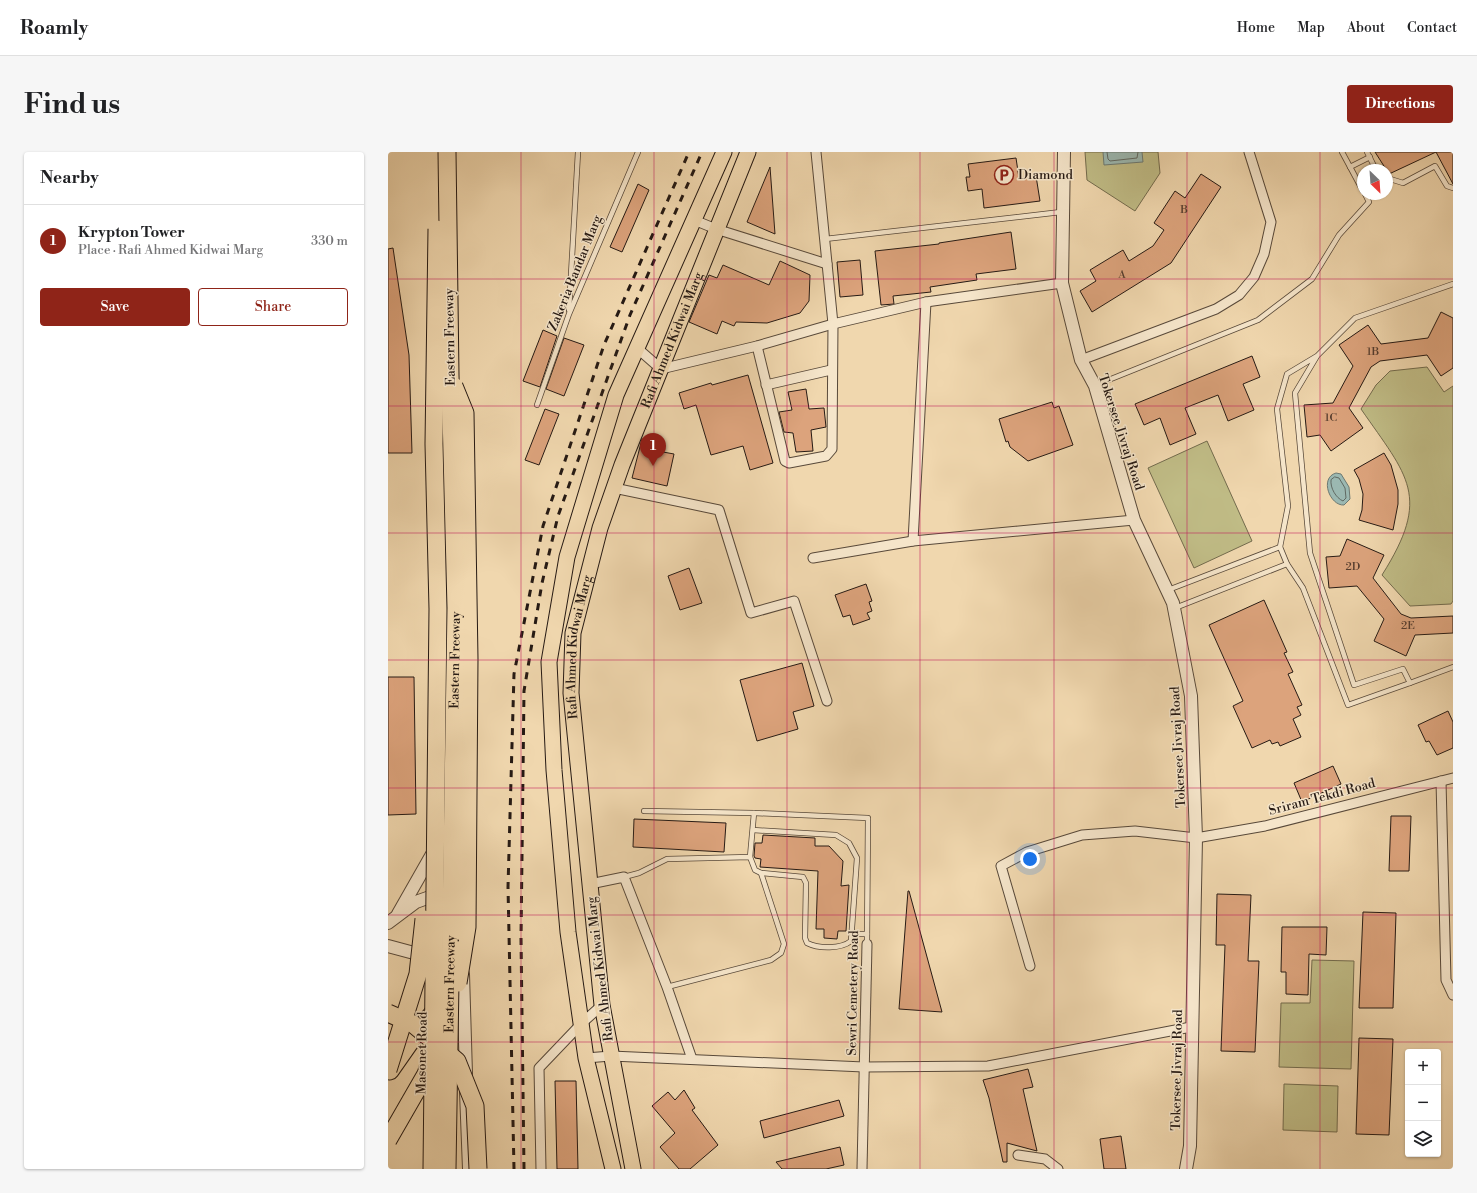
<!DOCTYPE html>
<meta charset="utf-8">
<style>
:root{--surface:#fff;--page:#f6f6f6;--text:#202124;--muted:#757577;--line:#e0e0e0;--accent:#8f2418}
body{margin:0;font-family:"Libre Bodoni",serif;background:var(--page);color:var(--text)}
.controls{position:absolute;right:12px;bottom:12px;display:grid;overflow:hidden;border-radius:4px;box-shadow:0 1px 3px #0004}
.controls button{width:36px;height:36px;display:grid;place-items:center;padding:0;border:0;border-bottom:1px solid var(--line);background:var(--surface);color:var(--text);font:20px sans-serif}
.compass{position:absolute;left:969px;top:12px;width:36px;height:36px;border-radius:50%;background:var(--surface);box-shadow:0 1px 3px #0004;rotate:155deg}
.you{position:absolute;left:642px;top:707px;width:14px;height:14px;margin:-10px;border:3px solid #fff;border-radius:50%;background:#1a73e8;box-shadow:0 0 0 6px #1a73e833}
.badge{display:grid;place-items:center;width:26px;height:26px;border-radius:50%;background:var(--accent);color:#fff;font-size:13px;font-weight:700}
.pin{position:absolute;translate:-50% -33px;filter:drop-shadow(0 1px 2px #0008)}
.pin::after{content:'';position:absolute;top:21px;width:14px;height:12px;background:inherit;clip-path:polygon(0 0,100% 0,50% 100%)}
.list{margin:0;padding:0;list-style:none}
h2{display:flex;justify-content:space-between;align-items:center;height:52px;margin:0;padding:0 16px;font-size:17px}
h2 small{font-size:13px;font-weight:400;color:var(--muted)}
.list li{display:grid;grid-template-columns:26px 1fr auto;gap:12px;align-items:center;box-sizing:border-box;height:72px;padding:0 16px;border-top:1px solid var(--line)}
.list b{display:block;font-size:15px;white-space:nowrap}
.list p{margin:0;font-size:13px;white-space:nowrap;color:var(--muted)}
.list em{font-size:13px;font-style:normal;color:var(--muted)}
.actions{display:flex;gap:8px;padding:12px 16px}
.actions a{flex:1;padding:9px 0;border:1px solid var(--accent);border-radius:4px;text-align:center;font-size:14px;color:var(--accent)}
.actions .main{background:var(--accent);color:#fff}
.icon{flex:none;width:22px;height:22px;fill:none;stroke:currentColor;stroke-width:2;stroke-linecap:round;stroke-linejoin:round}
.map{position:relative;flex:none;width:1065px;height:1017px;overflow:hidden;border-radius:4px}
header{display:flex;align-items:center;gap:24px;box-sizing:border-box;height:56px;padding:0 20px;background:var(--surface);border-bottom:1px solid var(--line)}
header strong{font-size:19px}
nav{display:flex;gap:22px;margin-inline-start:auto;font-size:14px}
.intro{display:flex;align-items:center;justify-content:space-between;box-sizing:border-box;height:96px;padding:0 24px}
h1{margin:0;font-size:28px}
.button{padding:10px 18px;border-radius:4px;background:var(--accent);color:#fff;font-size:14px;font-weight:700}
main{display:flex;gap:24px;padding:0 24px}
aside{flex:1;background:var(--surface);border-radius:4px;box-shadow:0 1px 3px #0004}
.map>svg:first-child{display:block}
.green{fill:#c0bc86;stroke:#736b4d}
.water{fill:#9bb8b1;stroke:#6c7972}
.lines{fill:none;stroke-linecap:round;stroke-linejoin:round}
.shore{stroke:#606962;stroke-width:1}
.building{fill:#dca37c;stroke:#261a14}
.service-casing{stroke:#58493a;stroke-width:6}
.minor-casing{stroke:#58493a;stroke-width:11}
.tertiary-casing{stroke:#58493a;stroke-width:14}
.primary-casing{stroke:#261a14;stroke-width:17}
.motorway-casing{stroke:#261a14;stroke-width:19}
.service{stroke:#f5e5ca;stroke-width:4.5}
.minor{stroke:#f5e5ca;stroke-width:9}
.tertiary{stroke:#f5e5ca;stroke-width:12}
.primary{stroke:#f0d7ae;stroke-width:15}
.motorway{stroke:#f0d7ae;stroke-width:17}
.rail{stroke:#261a14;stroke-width:3;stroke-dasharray:7 7;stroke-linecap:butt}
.motorway-bridge-casing{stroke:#261a14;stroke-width:19;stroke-linecap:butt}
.motorway-bridge{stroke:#f0d7ae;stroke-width:17}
.grid{fill:none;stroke:#c2185b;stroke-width:1;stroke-opacity:0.55}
.labels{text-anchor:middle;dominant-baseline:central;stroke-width:3;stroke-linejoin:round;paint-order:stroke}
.number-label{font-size:11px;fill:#543c2e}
.poi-label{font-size:13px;fill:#261a14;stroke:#f5e5ca;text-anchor:start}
.street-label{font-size:13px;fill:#261a14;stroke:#f5e5ca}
</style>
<header>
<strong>Roamly</strong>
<nav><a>Home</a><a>Map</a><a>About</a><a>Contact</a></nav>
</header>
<div class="intro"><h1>Find us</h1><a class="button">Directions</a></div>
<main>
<aside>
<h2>Nearby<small></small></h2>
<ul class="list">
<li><span class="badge">1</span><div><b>Krypton Tower</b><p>Place · Rafi Ahmed Kidwai Marg</p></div><em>330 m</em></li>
</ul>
<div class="actions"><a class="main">Save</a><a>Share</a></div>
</aside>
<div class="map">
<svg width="1065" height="1017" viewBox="0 0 1065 1017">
<rect width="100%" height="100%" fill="#f0d7ae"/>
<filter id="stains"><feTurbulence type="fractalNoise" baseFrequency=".005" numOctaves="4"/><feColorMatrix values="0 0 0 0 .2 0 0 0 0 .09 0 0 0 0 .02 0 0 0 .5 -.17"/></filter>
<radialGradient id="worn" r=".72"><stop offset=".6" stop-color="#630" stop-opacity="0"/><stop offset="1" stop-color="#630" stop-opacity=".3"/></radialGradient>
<g class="green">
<path d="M697,0H770L772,21L747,59L699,28Z"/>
<path d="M1039,215L1056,240L1065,234V449L1063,452L1022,454L994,423C1044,344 1020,325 973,257L988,233L1002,219Z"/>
<path d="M819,289L864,389L806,416L760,316Z"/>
<path d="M924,808L966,809L963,917L891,915L893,851H922Z"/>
<path d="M896,932L950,934L949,980L895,978Z"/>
</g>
<g class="water">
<path d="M715,0H754L755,10L716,13Z"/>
<path d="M948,321L953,322L961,335L962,347L956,353C942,354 931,326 948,321Z"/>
</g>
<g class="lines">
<g class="shore">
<path d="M719,0L720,7L722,9L749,6L750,0"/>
<path d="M947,325L951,326L957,336L958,346L955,349C948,346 942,336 943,328Z"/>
</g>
</g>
<g class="building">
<path d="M987,0H1065V32L1048,0L1001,22Z"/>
<path d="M628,6L631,26L648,24L652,49L596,56L594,37L580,39L578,25H582L580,12Z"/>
<path d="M382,15L387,82L359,70Z"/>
<path d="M813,22L833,35L783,111L704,160L692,139L708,129L702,118L735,98L741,109L765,94L776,78L766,71L787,39L797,46Z"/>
<path d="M250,32L261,38L234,100L222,95Z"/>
<path d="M623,80L628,117L588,122L589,128L542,135L543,140L505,144L506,152L493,153L487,99L551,92V91Z"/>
<path d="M5,96L21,203L24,301H0V97Z"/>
<path d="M472,108L475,143L452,145L449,110Z"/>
<path d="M392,109L422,123L421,149L412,161L379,171L348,170L346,174L334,169L329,182L301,170L321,123L329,126L335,113L381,133Z"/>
<path d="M1053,160L1065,166V216L1053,224L1039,203L992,209L983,215L961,256L975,276L943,299L932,283L919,285L916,253L945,251L965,214L951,193L980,173L993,192L1040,186Z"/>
<path d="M155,178L169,184L152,235L135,229Z"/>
<path d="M176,186L196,193L176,244L158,237Z"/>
<path d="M864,204L872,225L855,232L866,258L840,269L830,243L797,256L808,282L782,293L772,266L756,273L747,252Z"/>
<path d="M360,223L385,311L362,318L355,294L323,303L308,253L296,257L291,241L323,231L324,233Z"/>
<path d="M418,237L421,257L436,256L438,275L423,278L425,299L408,300L405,281L396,280L391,260L404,258L400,240Z"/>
<path d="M664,250L666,256L671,254L685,293L640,309L622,295L620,289L618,290L611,267Z"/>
<path d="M157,257L171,262L151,313L137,308Z"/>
<path d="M254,287L266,290L264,298L286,302L279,334L244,326Z"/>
<path d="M996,301L1003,313L1010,338V352L1005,378L971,368L974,358L975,342L971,327L966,318Z"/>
<path d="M959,387L996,403L985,426L1013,462L1023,466L1065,464V481L1027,483L1018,504L986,489L996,467L969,434L941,436L938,405L952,404Z"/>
<path d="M301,416L314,451L292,458L280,424Z"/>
<path d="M478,432L484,449L481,450L484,459L479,461L482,467L465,473L462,463L455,465L447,443Z"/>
<path d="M876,448L899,500L896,501L905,520L900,522L914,553L909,555L913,563L905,567L913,585L892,594L890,590L884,592L882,588L864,596L845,554L855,549L821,473Z"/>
<path d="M414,511L426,554L405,560L410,577L369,589L352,528Z"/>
<path d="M0,525H26L28,662L0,663Z"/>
<path d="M1060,559L1065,570V596L1049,603L1041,589L1038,590L1030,573Z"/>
<path d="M945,614L953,632L914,650L906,631Z"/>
<path d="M1003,664H1023L1021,719H1001Z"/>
<path d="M246,667L338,671L336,700L245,695Z"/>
<path d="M375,683L427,686V694H441L455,709L453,734L461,733L458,779H450L449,787L436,786V777H428L430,719L372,715L373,707L367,706L366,704L367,691H374Z"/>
<path d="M520,739H521L554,860L511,857Z"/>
<path d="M829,742L863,743L860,809H871L867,900L833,899L837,793H828Z"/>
<path d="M975,760L1008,761L1005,856H971Z"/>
<path d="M894,775H939L938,803L921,802L920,843L898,842V820H893Z"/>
<path d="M971,886L1005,887L1001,983L968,982Z"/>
<path d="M640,917L645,935L635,937L649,999L619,991V1010H615L601,946L595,928Z"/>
<path d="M167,929H188L190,1017H169Z"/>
<path d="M296,938L307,956L304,958L330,993L302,1017H291L272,995L287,981L264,954L280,940L287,948Z"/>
<path d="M451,948L456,964L376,986L372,969Z"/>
<path d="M733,984L738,1017H716L712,987Z"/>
<path d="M452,995L456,1013L438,1017H394L388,1010Z"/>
</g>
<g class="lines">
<defs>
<g id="service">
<path d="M954,0L975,39"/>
<path d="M979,0L988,18"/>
<path d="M962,15L982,5"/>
<path d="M999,26L1015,31L1047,14L1059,34L1065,36"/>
<path d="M437,87L673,60"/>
<path d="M181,158L190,0"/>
<path d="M929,204L899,222L889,257L900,354L892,395L899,412L915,436L960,553L1022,531L1015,517L966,533L922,401L907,241L929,204L967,166L1065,132"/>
<path d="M708,233L870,168L924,127L951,83L981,50L977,42"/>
<path d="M149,253L181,162L250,0"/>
<path d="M780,438L892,395"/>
<path d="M787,456L899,412"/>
<path d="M1022,531L1065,515"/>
<path d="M256,659L366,661L480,666L479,792"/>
<path d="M365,678L448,683L461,691L469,706L463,789C453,797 431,797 419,791L417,786L418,731L415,725L373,721"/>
<path d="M362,705L366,661"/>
<path d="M236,725L251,721L279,707L362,705L367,718L373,721L396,792L393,801L383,808L279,835"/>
<path d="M465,782H479"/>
</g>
<g id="minor">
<path d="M306,68L328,77L439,112"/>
<path d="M369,194L397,309L401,311L438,304L444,297L445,172L428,0"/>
<path d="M249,196L273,217L369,194L445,172L538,150L674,131"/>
<path d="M693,208L828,157L851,143L866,125L876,102L883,70L861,0"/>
<path d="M378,233L443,218"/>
<path d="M226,336L331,358L363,461L406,449L439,549"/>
<path d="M525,389L538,150"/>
<path d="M425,406L525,389L746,368"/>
<path d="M1053,629L1058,828L1065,843"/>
<path d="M202,732L236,725L279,835L304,907"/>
<path d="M642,814L613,714L639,700L694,683L747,679L808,686L877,674L1065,626"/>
<path d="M198,906L223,904L476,915L600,914L803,875"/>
<path d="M630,1003L657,1007L670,1017"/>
<path d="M153,1017L151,916L193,872L214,853"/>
<path d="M474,1017L479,792"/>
</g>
<g id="tertiary">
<path d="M676,0L674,131L693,208L707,234L746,368L785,451L803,544L808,686L802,994L798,1017"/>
<path d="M10,762L47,697"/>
<path d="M0,771L28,750L53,741"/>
<path d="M0,794L26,801L39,800"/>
<path d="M75,822L78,922"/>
<path d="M78,940L81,1017"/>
</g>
<g id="primary">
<path d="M225,1017L198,906L180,780L166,618L161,510L179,405L228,243L336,0"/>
<path id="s1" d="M245,1017L214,853L183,541L185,481L212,376L234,313L360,0"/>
</g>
<path id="motorway" d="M2,919L30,879L49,856"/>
</defs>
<use href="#service" class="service-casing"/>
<use href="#minor" class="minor-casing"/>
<use href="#tertiary" class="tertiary-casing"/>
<use href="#primary" class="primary-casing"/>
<use href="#motorway" class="motorway-casing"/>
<use href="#service" class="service"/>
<use href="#minor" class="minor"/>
<use href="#tertiary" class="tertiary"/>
<use href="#primary" class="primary"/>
<use href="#motorway" class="motorway"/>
<g class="rail">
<path d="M126,1017L120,735L126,522L155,374L216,193L301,0"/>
<path d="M136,1017L133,786L136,539L154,431L170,364L242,163L314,0"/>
</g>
<defs>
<g id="motorway-bridge">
<path d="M66,234L77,261L81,507L79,775L70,831"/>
<path d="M0,861L25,872L69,909L87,954L90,1017"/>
<path d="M0,918L30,822L36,767"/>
<path d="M0,988L38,922L42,910"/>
<path d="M44,1017L50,457L46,292L49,77"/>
<path id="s2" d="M59,1017L68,456L62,223L59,0"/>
</g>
</defs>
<use href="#motorway-bridge" class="motorway-bridge-casing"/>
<use href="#motorway-bridge" class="motorway-bridge"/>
</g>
<path class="grid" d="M133,0V1017M266,0V1017M399,0V1017M532,0V1017M666,0V1017M799,0V1017M932,0V1017M0,127H1065M0,254H1065M0,381H1065M0,508H1065M0,636H1065M0,763H1065M0,890H1065"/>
<defs>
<symbol id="parking-ring" viewBox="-11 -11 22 22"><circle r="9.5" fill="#f5e5ca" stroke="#8f2418" stroke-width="1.5"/><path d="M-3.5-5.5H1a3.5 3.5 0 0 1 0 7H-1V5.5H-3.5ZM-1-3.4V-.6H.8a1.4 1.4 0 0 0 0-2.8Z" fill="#8f2418"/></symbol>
</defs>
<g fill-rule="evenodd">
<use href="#parking-ring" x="605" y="12" width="22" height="22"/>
</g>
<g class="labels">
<g class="number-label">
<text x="796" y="58">B</text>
<text x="734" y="123">A</text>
<text x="985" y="200">1B</text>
<text x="943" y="266">1C</text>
<text x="965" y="415">2D</text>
<text x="1020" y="474">2E</text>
</g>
<g class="poi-label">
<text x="630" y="23">Diamond</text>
</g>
<g class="street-label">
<text transform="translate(187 121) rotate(-68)">Zakeria Bandar Marg</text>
<text transform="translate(62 185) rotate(-91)">Eastern Freeway</text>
<text stroke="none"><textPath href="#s1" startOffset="850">Rafi Ahmed Kidwai Marg</textPath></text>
<text transform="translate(733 280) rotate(72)">Tokersee Jivraj Road</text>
<text stroke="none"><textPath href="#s1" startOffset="527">Rafi Ahmed Kidwai Marg</textPath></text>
<text stroke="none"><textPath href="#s2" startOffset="509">Eastern Freeway</textPath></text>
<text transform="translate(790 595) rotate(-93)">Tokersee Jivraj Road</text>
<text transform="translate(934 645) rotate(-15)">Sriram Tekdi Road</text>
<text transform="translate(212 817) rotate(-97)">Rafi Ahmed Kidwai Marg</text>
<text stroke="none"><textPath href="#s2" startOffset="185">Eastern Freeway</textPath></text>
<text transform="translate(465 841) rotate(-89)">Sewri Cemetery Road</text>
<text transform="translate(34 901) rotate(-89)">Masonet Road</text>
<text transform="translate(789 918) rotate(-89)">Tokersee Jivraj Road</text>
</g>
</g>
<rect width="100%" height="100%" filter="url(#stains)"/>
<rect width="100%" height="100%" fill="url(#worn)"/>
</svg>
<div class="controls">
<button>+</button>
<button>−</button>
<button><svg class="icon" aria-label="layers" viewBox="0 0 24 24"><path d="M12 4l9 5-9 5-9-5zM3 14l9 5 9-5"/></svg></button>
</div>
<svg class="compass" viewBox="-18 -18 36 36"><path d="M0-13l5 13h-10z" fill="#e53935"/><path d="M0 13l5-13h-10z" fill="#757577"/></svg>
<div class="you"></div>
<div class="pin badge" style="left:265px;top:314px">1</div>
</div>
</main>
